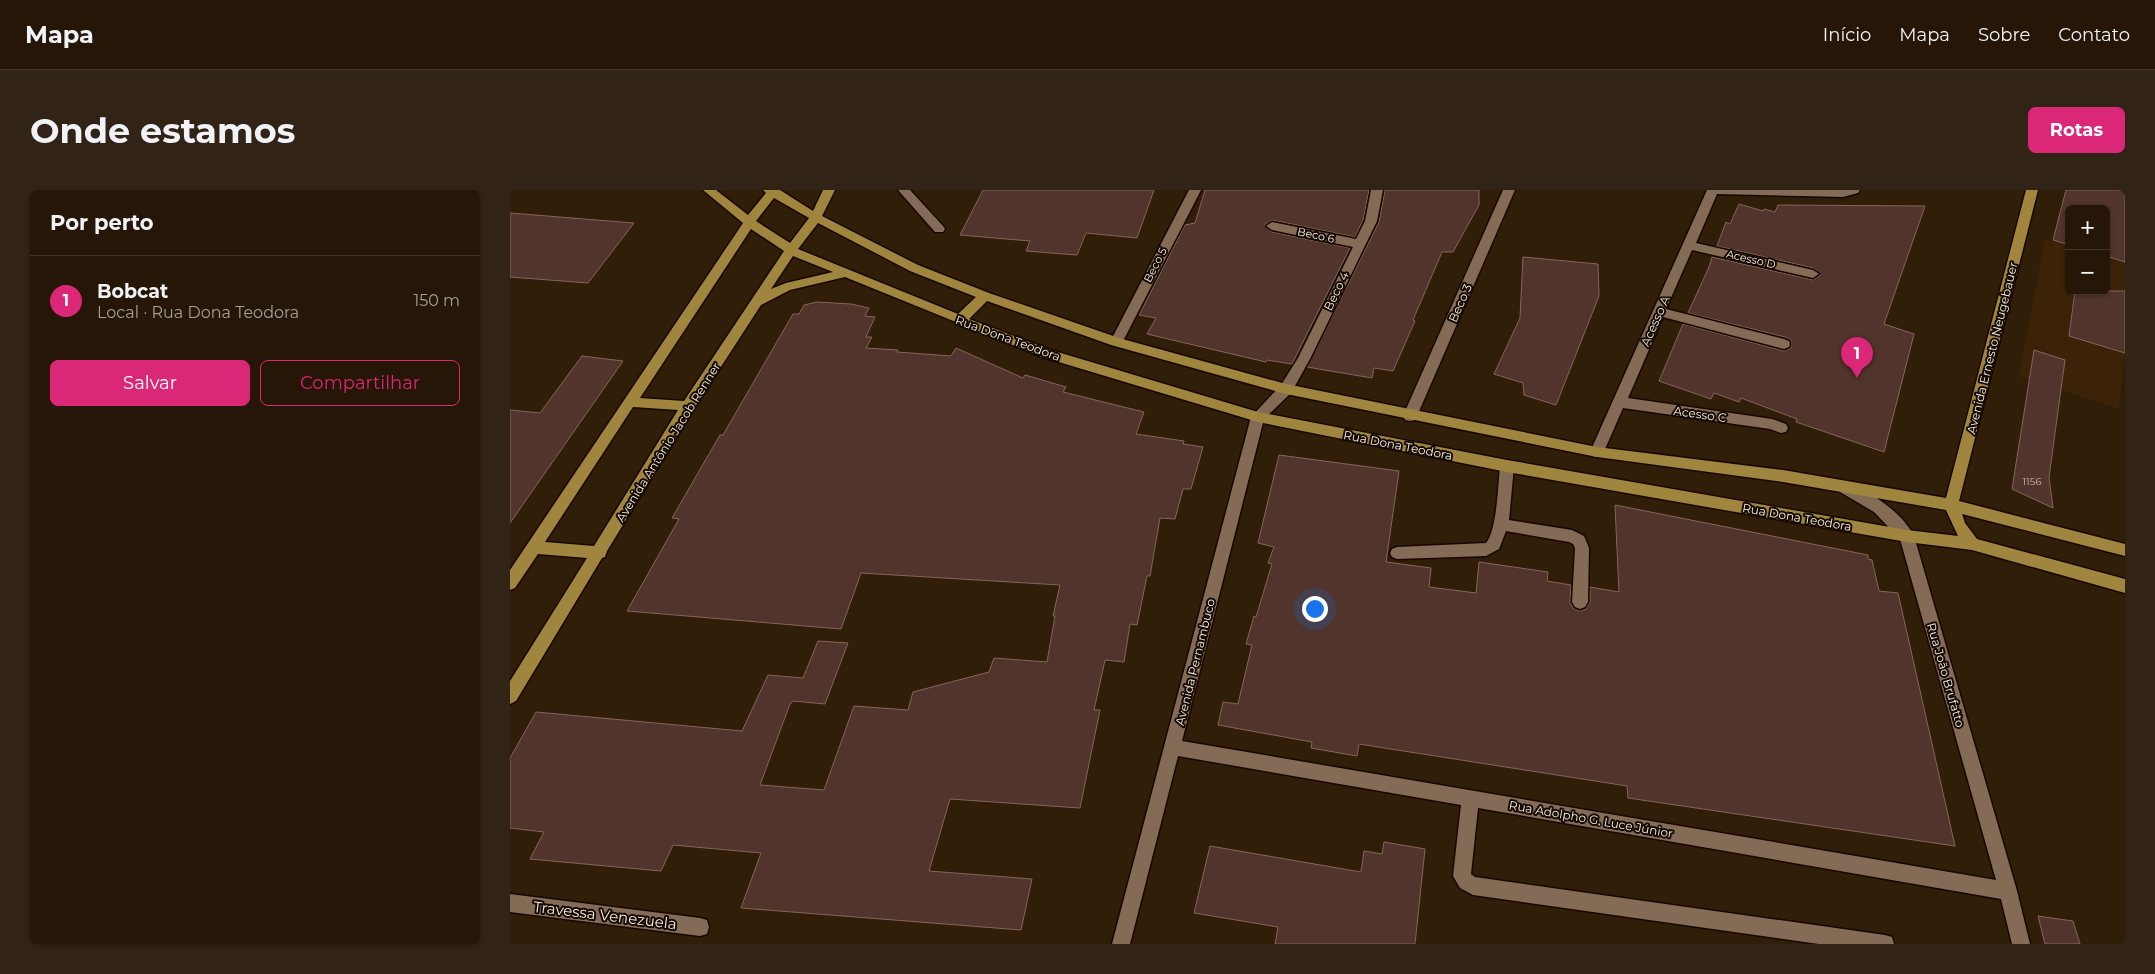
<!DOCTYPE html>
<html lang="pt">
<meta charset="utf-8">
<style>
:root{--surface:#251607;--page:#312315;--text:#f1f3f6;--muted:#a39f9b;--line:#423528;--accent:#db2777}
body{margin:0;font-family:Montserrat,sans-serif;background:var(--page);color:var(--text)}
.controls{position:absolute;right:15px;top:15px;display:grid;overflow:hidden;border-radius:8px;box-shadow:0 1px 4px #0004}
.controls button{width:45px;height:45px;display:grid;place-items:center;padding:0;border:0;border-bottom:1px solid var(--line);background:var(--surface);color:var(--text);font:25px sans-serif}
.you{position:absolute;left:804px;top:418px;width:18px;height:18px;margin:-12px;border:4px solid #fff;border-radius:50%;background:#1a73e8;box-shadow:0 0 0 8px #1a73e833}
.badge{display:grid;place-items:center;width:32px;height:32px;border-radius:50%;background:var(--accent);color:#fff;font-size:16px;font-weight:700}
.pin{position:absolute;translate:-50% -41px;filter:drop-shadow(0 1px 2px #0008)}
.pin::after{content:'';position:absolute;top:26px;width:18px;height:15px;background:inherit;clip-path:polygon(0 0,100% 0,50% 100%)}
.list{margin:0;padding:0;list-style:none}
h2{display:flex;justify-content:space-between;align-items:center;height:65px;margin:0;padding:0 20px;font-size:21px}
h2 small{font-size:16px;font-weight:400;color:var(--muted)}
.list li{display:grid;grid-template-columns:32px 1fr auto;gap:15px;align-items:center;box-sizing:border-box;height:90px;padding:0 20px;border-top:1px solid var(--line)}
.list b{display:block;font-size:19px;white-space:nowrap}
.list p{margin:0;font-size:16px;white-space:nowrap;color:var(--muted)}
.list em{font-size:16px;font-style:normal;color:var(--muted)}
.actions{display:flex;gap:10px;padding:15px 20px}
.actions a{flex:1;padding:11px 0;border:1px solid var(--accent);border-radius:8px;text-align:center;font-size:18px;color:var(--accent)}
.actions .main{background:var(--accent);color:#fff}
.map{position:relative;flex:none;width:1615px;height:754px;overflow:hidden;border-radius:8px}
header{display:flex;align-items:center;gap:30px;box-sizing:border-box;height:70px;padding:0 25px;background:var(--surface);border-bottom:1px solid var(--line)}
header strong{font-size:24px}
nav{display:flex;gap:28px;margin-inline-start:auto;font-size:18px}
.intro{display:flex;align-items:center;justify-content:space-between;box-sizing:border-box;height:120px;padding:0 30px}
h1{margin:0;font-size:35px}
.button{padding:12px 22px;border-radius:8px;background:var(--accent);color:#fff;font-size:18px;font-weight:700}
main{display:flex;gap:30px;padding:0 30px}
aside{flex:1;background:var(--surface);border-radius:8px;box-shadow:0 1px 4px #0004}
.map>svg:first-child{display:block}
.built{fill:#3c2308}
.building{fill:#51342b;stroke:#86655c}
.lines{fill:none;stroke-linecap:round;stroke-linejoin:round}
.minor-casing{stroke:#180700;stroke-width:3}
.major-casing{stroke:#180700;stroke-width:3}
.minor{fill:#836b55;fill-rule:evenodd}
.major{fill:#9f853e;fill-rule:evenodd}
.labels{text-anchor:middle;dominant-baseline:central;stroke-width:4;stroke-linejoin:round;paint-order:stroke}
.number-label{font-size:10px;fill:#d0beb3}
.far-street-label{font-size:11px;fill:#faece0;stroke:#130a03}
.street-label{font-size:12px;fill:#faece0;stroke:#130a03}
.near-street-label{font-size:15px;fill:#faece0;stroke:#130a03}
</style>
<header>
<strong>Mapa</strong>
<nav><a>Início</a><a>Mapa</a><a>Sobre</a><a>Contato</a></nav>
</header>
<div class="intro"><h1>Onde estamos</h1><a class="button">Rotas</a></div>
<main>
<aside>
<h2>Por perto<small></small></h2>
<ul class="list">
<li><span class="badge">1</span><div><b>Bobcat</b><p>Local · Rua Dona Teodora</p></div><em>150 m</em></li>
</ul>
<div class="actions"><a class="main">Salvar</a><a>Compartilhar</a></div>
</aside>
<div class="map">
<svg width="1615" height="754" viewBox="0 0 1615 754">
<rect width="100%" height="100%" fill="#311e09"/>
<path class="built" d="M1535,49L1559,56V101H1596V67L1615,72V163L1609,219L1509,186Z"/>
<g class="building">
<path d="M473,0H644L627,48L576,43L567,65L516,61L520,51L450,45Z"/>
<path d="M695,0H859L853,30L845,47L762,30L754,35L762,42L840,58L782,174L757,170L756,172L637,144L646,128L629,125L675,35L685,33Z"/>
<path d="M875,0H969V15L943,62H932L903,130L905,131L883,181L864,178L862,188L797,177L869,32Z"/>
<path d="M1556,0H1615V72L1596,66V19H1559V55L1543,50Z"/>
<path d="M1229,14L1253,21L1254,19L1265,22L1268,15L1415,16L1374,134L1404,144L1374,262L1286,232L1287,229L1231,208L1229,212L1204,203L1201,209L1149,191L1173,134L1274,161L1281,158V150L1275,147L1178,123L1199,77L1202,67L1303,90L1311,85L1303,78L1207,56L1216,32L1220,34Z"/>
<path d="M0,23L124,33L78,93L0,87Z"/>
<path d="M1013,67L1088,74L1089,106L1046,215L1014,205L1013,193L984,184L1010,128Z"/>
<path d="M1565,101H1615V163L1559,146Z"/>
<path d="M307,112L341,114L359,118L355,126L365,127L356,147H362L356,158L388,160L387,162L441,166L446,158L513,188L515,185L556,197L553,202L634,222L626,244L674,251L673,254L693,257L681,299H673L665,329L650,328L640,386H637L627,435L620,434L614,472L595,470L584,520H590L570,618L440,609L419,681L522,689L511,740L231,718L251,663L163,655L151,681L20,669L34,642L0,638V568L26,522L232,541L258,485L293,488L308,451L338,453L315,514L283,511L280,514L250,595L314,600L344,516L398,520L403,502L479,482L484,468L537,472L545,426H543L550,395L351,383L331,439L117,421L169,329L162,328L210,245H213L283,124H289L294,115Z"/>
<path d="M1524,160L1555,170L1539,287L1543,318L1502,299Z"/>
<path d="M72,166L113,171L0,333V220L30,223Z"/>
<path d="M769,265L889,281L876,372L921,378L919,397L966,403L969,372L1038,382L1037,391L1061,395L1060,412L1063,418L1069,421L1076,419L1080,412V397L1109,402L1105,315L1358,365V369L1362,370L1369,401L1388,403L1445,656L1118,608L1117,596L849,554L847,566L801,558L802,552L708,535L713,512L728,514L742,455L736,454L744,426L746,427L762,374L758,373L764,357L748,353Z"/>
<path d="M874,652L915,659L905,754H765L768,737L684,723L700,656L851,682L854,661L872,664Z"/>
<path d="M1528,726L1563,731L1570,754H1535Z"/>
</g>
<g class="lines">
<defs>
<g id="minor">
<path d="M388,0H400L433,36L435,39L433,42H425Z"/>
<path d="M679,0H691L611,155H601L600,152Z"/>
<path d="M861,0H873L867,31L800,169L781,203L754,229L672,551L1486,690L1390,349L1364,322L1330,302L1328,298L1330,294L1335,292C1360,301 1392,322 1404,346L1507,701L1520,754H1502L1491,709L968,618L961,684L965,687L1375,745L1382,747L1384,754H1309L963,705L950,698L943,686L951,615L668,566L620,754H602L741,227L771,195L788,168L843,57L762,40L756,36L762,32L846,49L855,31Z"/>
<path d="M993,0H1005L907,226L905,230L900,231L895,230L893,226Z"/>
<path d="M1197,0H1350L1348,3L1333,7L1207,4L1186,53L1303,80L1309,84L1303,88L1182,60L1156,119L1274,149L1279,151L1280,154L1279,157L1274,159L1153,127L1118,208L1262,229L1276,234L1278,238L1276,242L1271,243L1260,239L1113,218L1092,266L1087,267L1082,266L1080,262Z"/>
<path d="M997,270L1002,272L1004,276L999,330L1062,340L1074,346L1079,358L1078,412L1075,417L1070,419L1065,417L1062,412L1065,358L1063,354L1059,352L996,341L989,359L976,366L887,369L882,367L880,363L882,359L887,357L976,353C987,340 988,295 990,276L992,272Z"/>
<path d="M0,704L190,728L197,730L199,737L197,744L190,746L0,722Z"/>
</g>
<path id="major" d="M193,0H206L238,25L256,3L253,0H270L303,21L313,0H325L312,26L408,75L479,103L609,148L776,194L1087,257L1273,280L1436,308L1516,0H1528L1449,311L1615,354V366L1452,324L1455,333L1467,349L1615,389V403L1462,360L1397,352L997,282L748,232L532,167L335,87L280,100L251,115L183,220L97,361L95,367L92,368L6,511L0,514V491L77,368L28,364L5,398L0,400V380L233,33ZM264,8L299,28L280,53L246,31ZM308,33L400,81L466,107L448,124L288,59ZM241,39L274,61L174,211L130,208ZM283,66L323,82L276,93L261,99ZM477,111L601,155L776,204L1087,267L1273,292L1436,320L1448,346L1397,340L997,270L748,222L541,160L459,129ZM123,217L168,220L84,356L35,352Z"/>
</defs>
<use href="#minor" class="minor-casing"/>
<use href="#major" class="major-casing"/>
<use href="#minor" class="minor"/>
<use href="#major" class="major"/>
</g>
<g class="labels">
<g class="number-label">
<text x="1522" y="291">1156</text>
</g>
<g class="far-street-label">
<text transform="translate(806 45) rotate(12)">Beco 6</text>
<text transform="translate(1241 69) rotate(13)">Acesso D</text>
<text transform="translate(645 75) rotate(-63)">Beco 5</text>
</g>
<g class="street-label">
<text transform="translate(826 101) rotate(-64)">Beco 4</text>
<text transform="translate(950 113) rotate(-66)">Beco 3</text>
<text transform="translate(1145 131) rotate(-66)">Acesso A</text>
<text transform="translate(498 148) rotate(20)">Rua Dona Teodora</text>
<text transform="translate(1482 158) rotate(-76)">Avenida Ernesto Neugebauer</text>
<text transform="translate(1190 224) rotate(8)">Acesso C</text>
<text transform="translate(158 252) rotate(-58)">Avenida Antônio Jacob Renner</text>
<text transform="translate(888 255) rotate(11)">Rua Dona Teodora</text>
<text transform="translate(1287 327) rotate(10)">Rua Dona Teodora</text>
<text transform="translate(685 472) rotate(-76)">Avenida Pernambuco</text>
<text transform="translate(1436 485) rotate(74)">Rua João Brufatto</text>
<text transform="translate(1081 629) rotate(10)">Rua Adolpho G. Luce Júnior</text>
</g>
<g class="near-street-label">
<text transform="translate(95 725) rotate(7)">Travessa Venezuela</text>
</g>
</g>
</svg>
<div class="controls">
<button>+</button>
<button>−</button>
</div>
<div class="you"></div>
<div class="pin badge" style="left:1347px;top:188px">1</div>
</div>
</main>
